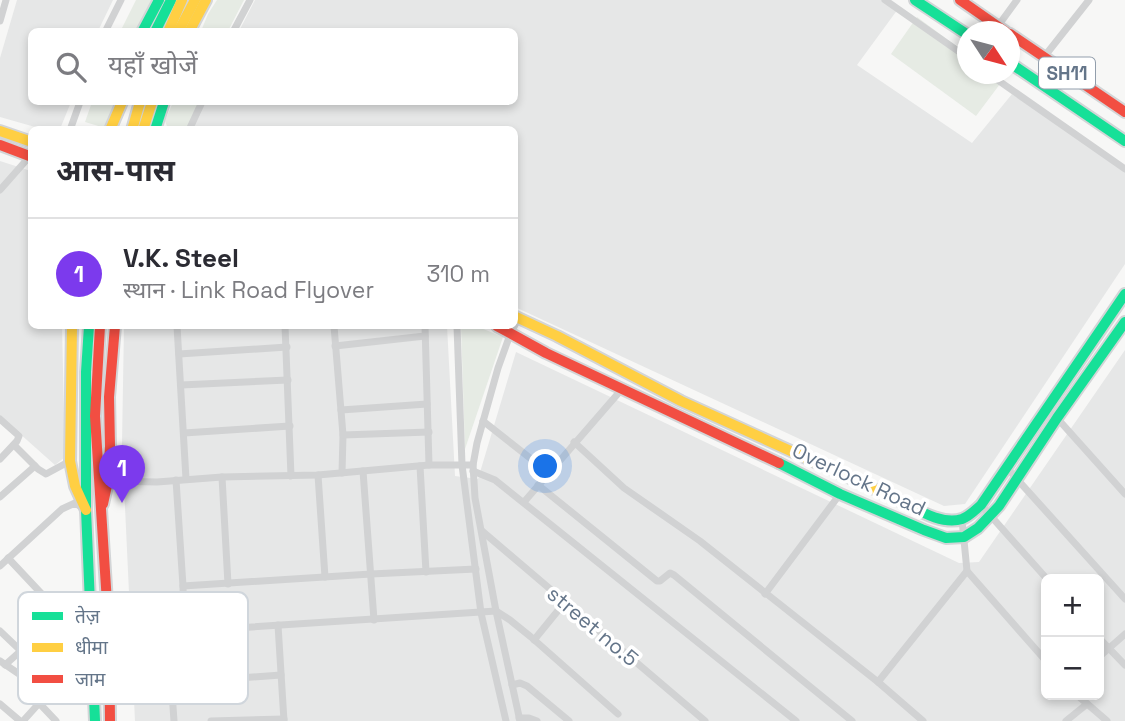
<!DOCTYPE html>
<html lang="hi">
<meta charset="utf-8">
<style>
:root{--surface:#fff;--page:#f2f2f3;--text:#2b2b33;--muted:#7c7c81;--line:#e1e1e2;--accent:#7c3aed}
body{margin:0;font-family:"Space Grotesk","Noto Sans Devanagari",sans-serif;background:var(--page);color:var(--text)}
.controls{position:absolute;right:21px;bottom:21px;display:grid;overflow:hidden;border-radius:10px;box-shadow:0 4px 10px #0003}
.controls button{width:63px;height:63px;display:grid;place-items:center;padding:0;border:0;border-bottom:2px solid var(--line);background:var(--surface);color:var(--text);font:35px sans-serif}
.compass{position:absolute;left:957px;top:21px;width:63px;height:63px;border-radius:50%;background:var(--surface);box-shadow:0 4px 10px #0003;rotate:126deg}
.you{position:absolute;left:546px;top:467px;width:24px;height:24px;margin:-18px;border:5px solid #fff;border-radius:50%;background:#1a73e8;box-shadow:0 0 0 10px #1a73e833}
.badge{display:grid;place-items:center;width:46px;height:46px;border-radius:50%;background:var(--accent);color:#fff;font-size:23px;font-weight:700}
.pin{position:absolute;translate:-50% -58px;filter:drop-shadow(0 2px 4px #0008)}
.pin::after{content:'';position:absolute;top:37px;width:24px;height:21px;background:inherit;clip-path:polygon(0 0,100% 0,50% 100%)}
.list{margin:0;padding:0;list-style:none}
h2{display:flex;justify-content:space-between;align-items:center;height:91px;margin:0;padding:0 28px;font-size:30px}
h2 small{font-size:23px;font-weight:400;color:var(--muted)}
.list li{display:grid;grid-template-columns:46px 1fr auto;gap:21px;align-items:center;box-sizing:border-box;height:112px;padding:0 28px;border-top:2px solid var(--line)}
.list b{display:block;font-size:26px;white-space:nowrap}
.list p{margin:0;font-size:23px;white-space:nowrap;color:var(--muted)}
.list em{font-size:23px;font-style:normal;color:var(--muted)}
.icon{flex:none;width:38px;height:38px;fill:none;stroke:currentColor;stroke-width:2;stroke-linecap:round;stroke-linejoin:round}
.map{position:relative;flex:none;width:1125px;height:721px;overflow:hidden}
.search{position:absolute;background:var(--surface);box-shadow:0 4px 10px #0003;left:28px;top:28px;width:490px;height:77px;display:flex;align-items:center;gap:18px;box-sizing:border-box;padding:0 24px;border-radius:10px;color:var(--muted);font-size:26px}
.panel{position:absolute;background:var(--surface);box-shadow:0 4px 10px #0003;left:28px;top:126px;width:490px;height:203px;border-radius:10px}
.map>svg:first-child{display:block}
.built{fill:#e6e7e7;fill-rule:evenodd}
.green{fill:#e6ebe4}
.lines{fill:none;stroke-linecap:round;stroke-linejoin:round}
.fast-casing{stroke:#d3d5d7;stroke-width:14}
.slow-casing{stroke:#d3d5d7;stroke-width:14}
.jam-casing{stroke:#d3d5d7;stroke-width:14}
.street{stroke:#d1d2d3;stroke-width:7}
.fast{stroke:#16e098;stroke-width:10}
.slow{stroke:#ffcf43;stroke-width:10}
.jam{stroke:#f24e42;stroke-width:10}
.labels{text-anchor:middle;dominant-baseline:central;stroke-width:7;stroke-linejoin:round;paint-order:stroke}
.shield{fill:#fff;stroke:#929eac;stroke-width:2}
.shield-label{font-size:19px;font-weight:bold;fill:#647589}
.street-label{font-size:21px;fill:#647589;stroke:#fff}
.key{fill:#fff;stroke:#d0d6dc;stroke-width:2}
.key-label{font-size:19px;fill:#647589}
</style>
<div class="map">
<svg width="1125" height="721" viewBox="0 0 1125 721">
<rect width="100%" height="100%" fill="#f7f7f6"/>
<g class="built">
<path d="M17,0H113L98,31L32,32V102H71L60,129H42L0,117V58Z"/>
<path d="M255,0H884L898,9L857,65L972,143L1012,94L1125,169V264L965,504L944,506L515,307L514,130H191L205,102H514V32L239,31Z"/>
<path d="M0,161L31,171L32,326H62L65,457L55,465L0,416Z"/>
<path d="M124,326H447L455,476L478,479L516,352L959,563L979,562L1125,350V721H135L122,443ZM1046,579H1099V695H1046Z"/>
</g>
<g class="green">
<path d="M136,0H164L148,31L120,32Z"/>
<path d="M217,0H244L228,31H201L208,14Z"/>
<path d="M917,17L967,54L968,74H994L1003,80L976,116L891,54Z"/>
<path d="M92,102H117L105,128L85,122Z"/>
<path d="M173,102H199L188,129H168L165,121Z"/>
<path d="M461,326H476L503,337L465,449Z"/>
</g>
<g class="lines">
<defs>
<g id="fast">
<path d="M915,0L968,35"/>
<path d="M142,32L159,0"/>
<path d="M155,32L171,0"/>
<path d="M1010,63L1125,141"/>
<path d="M155,130L164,102"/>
<path d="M89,326L86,372V510L95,721"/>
<path d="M779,463L840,494L924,530L946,538L964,537L978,528L999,506L1057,418L1125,322"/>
<path d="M896,499C915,508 941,526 962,519C970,516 975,510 981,505L1125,294"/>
</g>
<g id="slow">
<path d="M168,32L182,0"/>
<path d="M178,32L195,0"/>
<path d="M189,32L206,0"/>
<path d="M110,130L122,102"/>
<path d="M132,130L140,102"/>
<path d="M143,130L152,102"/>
<path d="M0,131L32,142"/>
<path d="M514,316L557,336L681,401L896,499"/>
<path d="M72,326L70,461L75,486L86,510"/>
</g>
<g id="jam">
<path d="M960,0L1006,32"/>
<path d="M1010,34L1125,112"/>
<path d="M0,145L32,157"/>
<path d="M100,326L95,416L109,634L110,721"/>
<path d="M497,326L546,353L779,463"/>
<path d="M103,504L108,481L110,446L109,397L115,326"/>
</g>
</defs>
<use href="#fast" class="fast-casing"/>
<use href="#slow" class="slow-casing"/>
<use href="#jam" class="jam-casing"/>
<g class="street">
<path d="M885,0L968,58"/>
<path d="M0,21L6,0"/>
<path d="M998,26L1017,0"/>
<path d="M105,32L121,0"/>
<path d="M233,32L250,0"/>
<path d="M1044,57L1089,0"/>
<path d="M989,74L1125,169"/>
<path d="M70,130L80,102"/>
<path d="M189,130L202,102"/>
<path d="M0,190L30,156"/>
<path d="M519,318L511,332L498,368L477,443L473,465L475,498L496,611L520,721"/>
<path d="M177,326L186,479"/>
<path d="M285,326L291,476"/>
<path d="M334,326L343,435L342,473"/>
<path d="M425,326L429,465"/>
<path d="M457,326L462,465L481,613L506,721"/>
<path d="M335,346L425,336"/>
<path d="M179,354L287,347"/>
<path d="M181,385L288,380"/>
<path d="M341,410L427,404"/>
<path d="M1046,410L1057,418L1125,494"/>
<path d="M0,419L19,436L17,441L0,459"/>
<path d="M483,421L530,458"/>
<path d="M184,433L290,426"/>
<path d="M343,435L429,432"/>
<path d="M574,442L624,488L700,541L878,682L923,721"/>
<path d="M14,445L38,469L46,474L70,461"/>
<path d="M420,466L426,572"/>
<path d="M1007,468L1125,599"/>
<path d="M363,471L374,620"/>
<path d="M473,471L495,480L796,721"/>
<path d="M318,475L325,577"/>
<path d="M222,477L228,584"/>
<path d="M176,480L183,586L184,633"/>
<path d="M108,481L157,482L222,477L318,475L429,465H473"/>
<path d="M538,485L657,581H660L670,573L674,575L852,721"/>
<path d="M0,497L35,466"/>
<path d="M524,502L622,389"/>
<path d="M981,505L1047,579"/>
<path d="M962,520L967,571L1046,661"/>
<path d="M482,531L705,721"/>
<path d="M0,566L62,509L75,503L86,510"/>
<path d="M183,586L371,574L476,569"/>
<path d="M765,594L840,494"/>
<path d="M54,621L73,640L91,646"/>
<path d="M278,625L284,721"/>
<path d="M0,631L21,651"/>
<path d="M109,634H168L221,629L496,611L510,620L531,637L618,714"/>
<path d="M168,634L174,721"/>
<path d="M1099,638L1125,665"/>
<path d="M534,640L565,602"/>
<path d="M1099,657L1125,634"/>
<path d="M0,661L41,689L44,694L42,700L23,721"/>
<path d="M5,665L54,621L59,614L54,607L8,558"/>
<path d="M23,677L68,636"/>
<path d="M878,682L967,571"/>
<path d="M172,683L281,675"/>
<path d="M512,685L520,683L527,686L569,721"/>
<path d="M1077,695L1107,721"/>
<path d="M39,703L56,721"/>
<path d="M0,704L20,721"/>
<path d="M519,718H529L537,721"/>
<path d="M211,721L284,719"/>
<path d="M1066,721L1087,704"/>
</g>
<use href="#fast" class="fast"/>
<use href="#slow" class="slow"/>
<use href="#jam" class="jam"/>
</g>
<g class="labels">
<rect class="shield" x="1039" y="57.5" width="56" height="31" rx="5"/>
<g class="shield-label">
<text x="1067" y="73">SH11</text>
</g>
<g class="street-label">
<text transform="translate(859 479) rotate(25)">Overlock Road</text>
<text transform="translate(593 626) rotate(40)">street no.5</text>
</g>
</g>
<rect x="18" y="592" width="230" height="112" rx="10" class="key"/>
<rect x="32" y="612" width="31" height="8" fill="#16e098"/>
<rect x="32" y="643" width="31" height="9" fill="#ffcf43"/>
<rect x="32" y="675" width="31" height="8" fill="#f24e42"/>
<g class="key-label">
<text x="75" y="623">तेज़</text>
<text x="75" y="654">धीमा</text>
<text x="75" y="686">जाम</text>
</g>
</svg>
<div class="controls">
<button>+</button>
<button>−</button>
</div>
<svg class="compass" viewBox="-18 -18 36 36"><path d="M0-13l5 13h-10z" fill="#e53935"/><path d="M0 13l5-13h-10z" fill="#7c7c81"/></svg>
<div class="you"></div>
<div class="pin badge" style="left:122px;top:503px">1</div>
<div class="search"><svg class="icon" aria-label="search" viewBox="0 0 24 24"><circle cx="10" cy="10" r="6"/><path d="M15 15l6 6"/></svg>यहाँ खोजें</div>
<section class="panel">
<h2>आस-पास<small></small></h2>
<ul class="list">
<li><span class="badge">1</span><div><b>V.K. Steel</b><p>स्थान · Link Road Flyover</p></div><em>310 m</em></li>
</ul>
</section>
</div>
